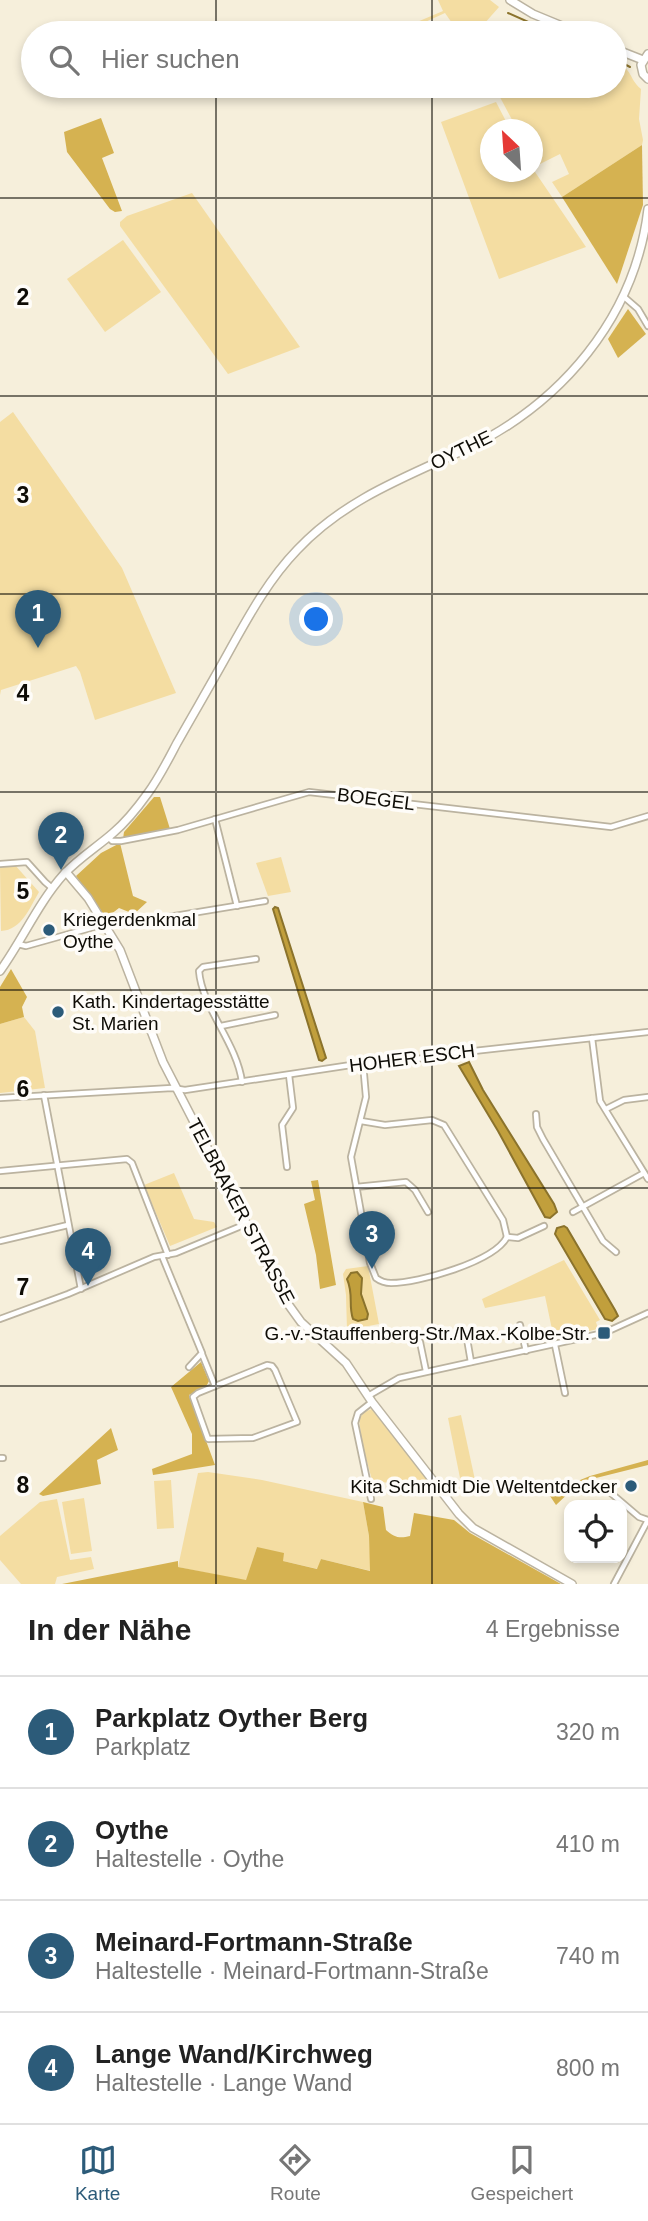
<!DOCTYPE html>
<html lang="de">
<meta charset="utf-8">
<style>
:root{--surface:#fff;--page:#f2f2f2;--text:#222;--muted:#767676;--line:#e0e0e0;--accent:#2c5b79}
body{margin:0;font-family:Helvetica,sans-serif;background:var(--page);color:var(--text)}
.controls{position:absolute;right:21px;bottom:21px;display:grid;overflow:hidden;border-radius:14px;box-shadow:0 4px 10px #0003}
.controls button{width:63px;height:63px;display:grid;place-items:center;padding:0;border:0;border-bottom:2px solid var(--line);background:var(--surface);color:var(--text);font:35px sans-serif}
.compass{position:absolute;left:480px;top:119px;width:63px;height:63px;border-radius:50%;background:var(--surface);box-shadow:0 4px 10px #0003;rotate:335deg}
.you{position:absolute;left:317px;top:620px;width:24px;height:24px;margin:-18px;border:5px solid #fff;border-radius:50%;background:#1a73e8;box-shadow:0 0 0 10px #1a73e833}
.badge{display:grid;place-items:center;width:46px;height:46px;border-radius:50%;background:var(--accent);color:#fff;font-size:23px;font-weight:700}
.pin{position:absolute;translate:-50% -58px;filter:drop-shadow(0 2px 4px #0008)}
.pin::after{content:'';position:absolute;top:37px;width:24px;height:21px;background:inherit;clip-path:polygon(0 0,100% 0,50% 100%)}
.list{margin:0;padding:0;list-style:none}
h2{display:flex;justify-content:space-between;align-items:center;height:91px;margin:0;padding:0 28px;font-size:30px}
h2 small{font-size:23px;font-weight:400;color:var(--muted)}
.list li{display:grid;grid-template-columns:46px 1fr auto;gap:21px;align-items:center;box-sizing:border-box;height:112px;padding:0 28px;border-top:2px solid var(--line)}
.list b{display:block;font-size:26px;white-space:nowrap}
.list p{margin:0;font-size:23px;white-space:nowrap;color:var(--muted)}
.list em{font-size:23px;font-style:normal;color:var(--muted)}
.icon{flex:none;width:38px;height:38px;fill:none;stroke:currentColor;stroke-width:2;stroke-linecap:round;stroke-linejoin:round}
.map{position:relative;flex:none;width:648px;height:1584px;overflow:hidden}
.search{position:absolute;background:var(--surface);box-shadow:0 4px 10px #0003;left:21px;right:21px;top:21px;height:77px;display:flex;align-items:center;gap:18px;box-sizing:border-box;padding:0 24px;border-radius:38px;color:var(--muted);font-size:26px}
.sheet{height:539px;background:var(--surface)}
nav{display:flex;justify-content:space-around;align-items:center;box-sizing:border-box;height:98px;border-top:2px solid var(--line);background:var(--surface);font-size:19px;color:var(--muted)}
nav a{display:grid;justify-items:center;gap:4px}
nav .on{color:var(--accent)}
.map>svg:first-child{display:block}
.green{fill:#f4dda2}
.forest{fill:#d5b251}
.water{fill:#c19f3c;stroke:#8b732c;stroke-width:2}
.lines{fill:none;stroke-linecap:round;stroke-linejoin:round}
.stream{stroke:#8b732c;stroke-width:2}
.street-casing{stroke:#bbb3a0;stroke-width:8}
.secondary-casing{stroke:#bbb3a0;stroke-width:10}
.street{stroke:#fff;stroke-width:4.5}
.secondary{stroke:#fff;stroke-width:7}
.grid{fill:none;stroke:#0e0c06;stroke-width:2;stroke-opacity:0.55}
.poi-dot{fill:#2c5b79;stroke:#fefcf8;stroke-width:2.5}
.labels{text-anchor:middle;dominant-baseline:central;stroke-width:7;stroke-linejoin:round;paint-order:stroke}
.street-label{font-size:19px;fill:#0e0c06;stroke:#fefcf8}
.poi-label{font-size:19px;fill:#0e0c06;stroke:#fefcf8;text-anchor:start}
.grid-label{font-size:23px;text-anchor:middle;font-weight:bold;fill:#0e0c06;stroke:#fefcf8;stroke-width:7;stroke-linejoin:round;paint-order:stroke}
</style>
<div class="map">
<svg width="648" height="1584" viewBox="0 0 648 1584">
<rect width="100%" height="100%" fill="#f6efdb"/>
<g class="green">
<path d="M438,0H490L499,7L476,33H459L445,13L401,33H391L443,11Z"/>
<path d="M615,62C634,70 628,78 641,89L639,119L643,140L642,145L562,197L552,182L569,174L560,154L540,164L533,152L532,130L517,129L494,86H615Z"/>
<path d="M496,102L510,129L490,130V172H532L533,169L586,247L499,279L441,122Z"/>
<path d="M192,193L300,347L228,374L120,226V222L127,216Z"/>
<path d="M123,240L161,292L105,332L67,279Z"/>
<path d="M13,412L122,568L176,693L95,720L80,672L76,666L1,690L0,695V422Z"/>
<path d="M281,857L291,892L268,896L256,863Z"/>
<path d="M14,864L39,892C30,907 22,930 1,931L0,867Z"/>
<path d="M24,1017L35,1031L45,1088L0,1093V1024Z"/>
<path d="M174,1173L194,1219L214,1222L217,1227L170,1246L144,1185Z"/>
<path d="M564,1260L600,1320L596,1322L598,1329L554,1339L545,1296L485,1308L482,1299Z"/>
<path d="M368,1266L379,1324L347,1330L346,1295L343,1274L346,1269Z"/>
<path d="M372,1409L432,1485L426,1490L372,1480L362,1443L359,1419L364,1412Z"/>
<path d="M461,1415L475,1480L462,1488L448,1418Z"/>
<path d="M208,1472L262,1480L363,1502L369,1536L371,1571L321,1559L318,1569L283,1561L257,1547L246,1581L178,1567L198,1473Z"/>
<path d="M171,1480L174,1528L157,1529L154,1481Z"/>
<path d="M84,1498L92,1551L71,1554L62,1502Z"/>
<path d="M57,1499L70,1560L91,1557L94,1569L57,1577L55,1584H21L0,1560V1536L40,1502Z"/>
</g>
<g class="forest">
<path d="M101,118L114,153L102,158L122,211L115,212L110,209L67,152L64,132Z"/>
<path d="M642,145L643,205L617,284L562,197Z"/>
<path d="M628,309L646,334L618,358L608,339Z"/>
<path d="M154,797H160L170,829L123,839L124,832Z"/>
<path d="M120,843L133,896L147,902L134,914L119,908L106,918L76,876L101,853Z"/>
<path d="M11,969L27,997L22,1007L24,1017L0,1024V987Z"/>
<path d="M318,1180L336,1285L320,1289L316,1255L304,1204L315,1200L311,1181Z"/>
<path d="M201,1362L209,1381L206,1387L189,1395L215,1465L153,1475L152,1469L192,1454V1434L171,1387Z"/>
<path d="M111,1428L118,1450L97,1460L101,1484L43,1496L39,1494Z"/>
<path d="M648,1460V1465L596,1478L603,1490L586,1482L575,1487L556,1505L548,1493L590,1476Z"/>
<path d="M363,1502L383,1507L386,1530C394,1537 399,1539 410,1536L414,1513L454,1520L470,1533L561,1584H62L178,1561V1567L246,1580L257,1547L284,1553L283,1561L317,1569L321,1559L370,1571L369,1536Z"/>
</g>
<g class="water">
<path d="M275,907L278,908L326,1058L322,1061L319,1060L273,909Z"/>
<path d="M469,1062L483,1090L554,1204L557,1212L550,1218L545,1217L498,1131L459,1066Z"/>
<path d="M564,1226L567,1228L615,1310L618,1316L612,1321L605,1319L555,1234L557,1228Z"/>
<path d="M357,1272L362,1278L361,1294L368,1314L367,1319L358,1321L353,1319C348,1305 354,1295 347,1279L351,1273Z"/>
</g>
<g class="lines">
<g class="stream">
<path d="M508,13L553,33"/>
<path d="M615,59L630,67"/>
</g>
<defs>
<g id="street">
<path d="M623,296L638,309L648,326"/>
<path d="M215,819L237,906"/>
<path d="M108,837L112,841H121L178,830L309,792L611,827L648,816"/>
<path d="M0,864L27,862L45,882L52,888"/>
<path d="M18,944L26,946L119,920L138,922L265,901"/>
<path d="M221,1026L275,1015"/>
<path d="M592,1038L600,1101L648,1179"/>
<path d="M363,1063L366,1097L351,1157L370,1263L376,1278C380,1281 385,1283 391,1283C418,1283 494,1262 507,1237"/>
<path d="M242,1082C237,1043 202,1008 199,971L203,967L256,959"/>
<path d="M44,1095L81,1289"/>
<path d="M0,1098L172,1088L185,1090L351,1065L447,1056L456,1053L648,1032"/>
<path d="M606,1109L624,1100L648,1097"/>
<path d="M536,1114L537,1127L543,1139L603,1241L616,1252"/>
<path d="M361,1121L385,1125L432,1120L444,1125L503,1220L507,1237"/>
<path d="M287,1167L282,1125L293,1108L289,1075"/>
<path d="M0,1171L127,1159L132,1163L168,1255"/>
<path d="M356,1187L406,1182L415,1190L428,1212"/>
<path d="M573,1212L644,1173"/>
<path d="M507,1237L518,1238L544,1226"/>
<path d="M0,1241L68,1225"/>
<path d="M162,1256L202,1353L189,1367"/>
<path d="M0,1319L68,1294L154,1257L176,1253L246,1224"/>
<path d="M520,1325L526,1351"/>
<path d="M466,1333L471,1362"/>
<path d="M420,1342L426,1371"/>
<path d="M555,1345L565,1393"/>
<path d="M202,1354L215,1386"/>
<path d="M267,1365L272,1366L275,1370L297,1422L253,1438L208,1439L193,1397L198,1393Z"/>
<path d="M368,1396L399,1378L604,1333L648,1313"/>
<path d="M0,1458H3"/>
<path d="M605,1488L639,1517L648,1520L614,1584"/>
<path d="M371,1499L355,1423L358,1413L372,1402"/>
</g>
<g id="secondary">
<path d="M510,0L533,14L579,33"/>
<path d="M615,49L643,60"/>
<path d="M648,54L641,65L643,74L648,79"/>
<path d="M66,872L88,898L120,950L163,1062L288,1304L301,1322L346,1363L372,1402L459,1514L473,1528L572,1584"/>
<path d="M0,971C23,939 38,903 64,874C79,858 97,847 113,833C126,822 138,807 148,793C159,778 168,760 177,743C195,711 214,679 232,646C251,612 270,578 297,550C344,500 403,478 464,450C561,404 635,318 648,209"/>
</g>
</defs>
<use href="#street" class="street-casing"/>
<use href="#secondary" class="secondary-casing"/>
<use href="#street" class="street"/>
<use href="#secondary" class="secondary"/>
</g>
<path class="grid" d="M216,0V33M432,0V33M216,86V1584M432,86V1584M0,198H648M0,396H648M0,594H648M0,792H648M0,990H648M0,1188H648M0,1386H648"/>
<g class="poi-dot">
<circle cx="49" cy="930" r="7"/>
<circle cx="58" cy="1012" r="7"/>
<rect x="597" y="1326" width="14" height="14" rx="3.5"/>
<circle cx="631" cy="1486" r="7"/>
</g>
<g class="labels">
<g class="street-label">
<text transform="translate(461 450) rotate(-26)">OYTHE</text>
<text transform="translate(376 799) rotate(7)">BOEGEL</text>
<text transform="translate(412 1058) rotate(-7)">HOHER ESCH</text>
<text transform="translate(241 1211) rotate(62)">TELBRAKER STRASSE</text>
</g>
<g class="poi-label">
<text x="63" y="919">Kriegerdenkmal<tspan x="63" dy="22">Oythe</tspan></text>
<text x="72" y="1001">Kath. Kindertagesstätte<tspan x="72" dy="22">St. Marien</tspan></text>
<text x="590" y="1333" text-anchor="end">G.-v.-Stauffenberg-Str./Max.-Kolbe-Str.</text>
<text x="617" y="1486" text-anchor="end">Kita Schmidt Die Weltentdecker</text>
</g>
</g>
<g class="grid-label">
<text x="23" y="305">2</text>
<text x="23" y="503">3</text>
<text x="23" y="701">4</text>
<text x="23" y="899">5</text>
<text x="23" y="1097">6</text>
<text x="23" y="1295">7</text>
<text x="23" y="1493">8</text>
</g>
</svg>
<div class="controls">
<button><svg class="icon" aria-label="locate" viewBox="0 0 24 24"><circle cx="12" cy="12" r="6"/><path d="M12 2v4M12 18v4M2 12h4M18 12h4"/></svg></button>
</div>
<svg class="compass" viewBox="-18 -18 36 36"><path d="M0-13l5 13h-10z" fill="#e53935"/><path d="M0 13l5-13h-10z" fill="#767676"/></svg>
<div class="you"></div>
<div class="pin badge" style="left:38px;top:648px">1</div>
<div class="pin badge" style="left:61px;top:870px">2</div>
<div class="pin badge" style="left:372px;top:1269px">3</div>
<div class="pin badge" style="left:88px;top:1286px">4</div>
<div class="search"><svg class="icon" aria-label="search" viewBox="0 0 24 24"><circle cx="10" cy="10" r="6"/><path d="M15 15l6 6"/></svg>Hier suchen</div>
</div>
<section class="sheet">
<h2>In der Nähe<small>4 Ergebnisse</small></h2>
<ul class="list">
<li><span class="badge">1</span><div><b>Parkplatz Oyther Berg</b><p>Parkplatz</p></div><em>320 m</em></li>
<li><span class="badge">2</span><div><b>Oythe</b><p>Haltestelle · Oythe</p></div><em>410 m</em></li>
<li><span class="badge">3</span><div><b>Meinard-Fortmann-Straße</b><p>Haltestelle · Meinard-Fortmann-Straße</p></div><em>740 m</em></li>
<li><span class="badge">4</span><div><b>Lange Wand/Kirchweg</b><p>Haltestelle · Lange Wand</p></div><em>800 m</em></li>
</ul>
</section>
<nav>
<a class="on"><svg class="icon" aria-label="map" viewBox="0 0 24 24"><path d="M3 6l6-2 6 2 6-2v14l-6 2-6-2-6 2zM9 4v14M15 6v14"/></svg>Karte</a>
<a><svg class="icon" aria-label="directions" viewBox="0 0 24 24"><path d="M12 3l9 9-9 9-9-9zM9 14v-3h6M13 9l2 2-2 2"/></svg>Route</a>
<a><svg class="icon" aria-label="saved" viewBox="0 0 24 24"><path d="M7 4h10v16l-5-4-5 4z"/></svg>Gespeichert</a>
</nav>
